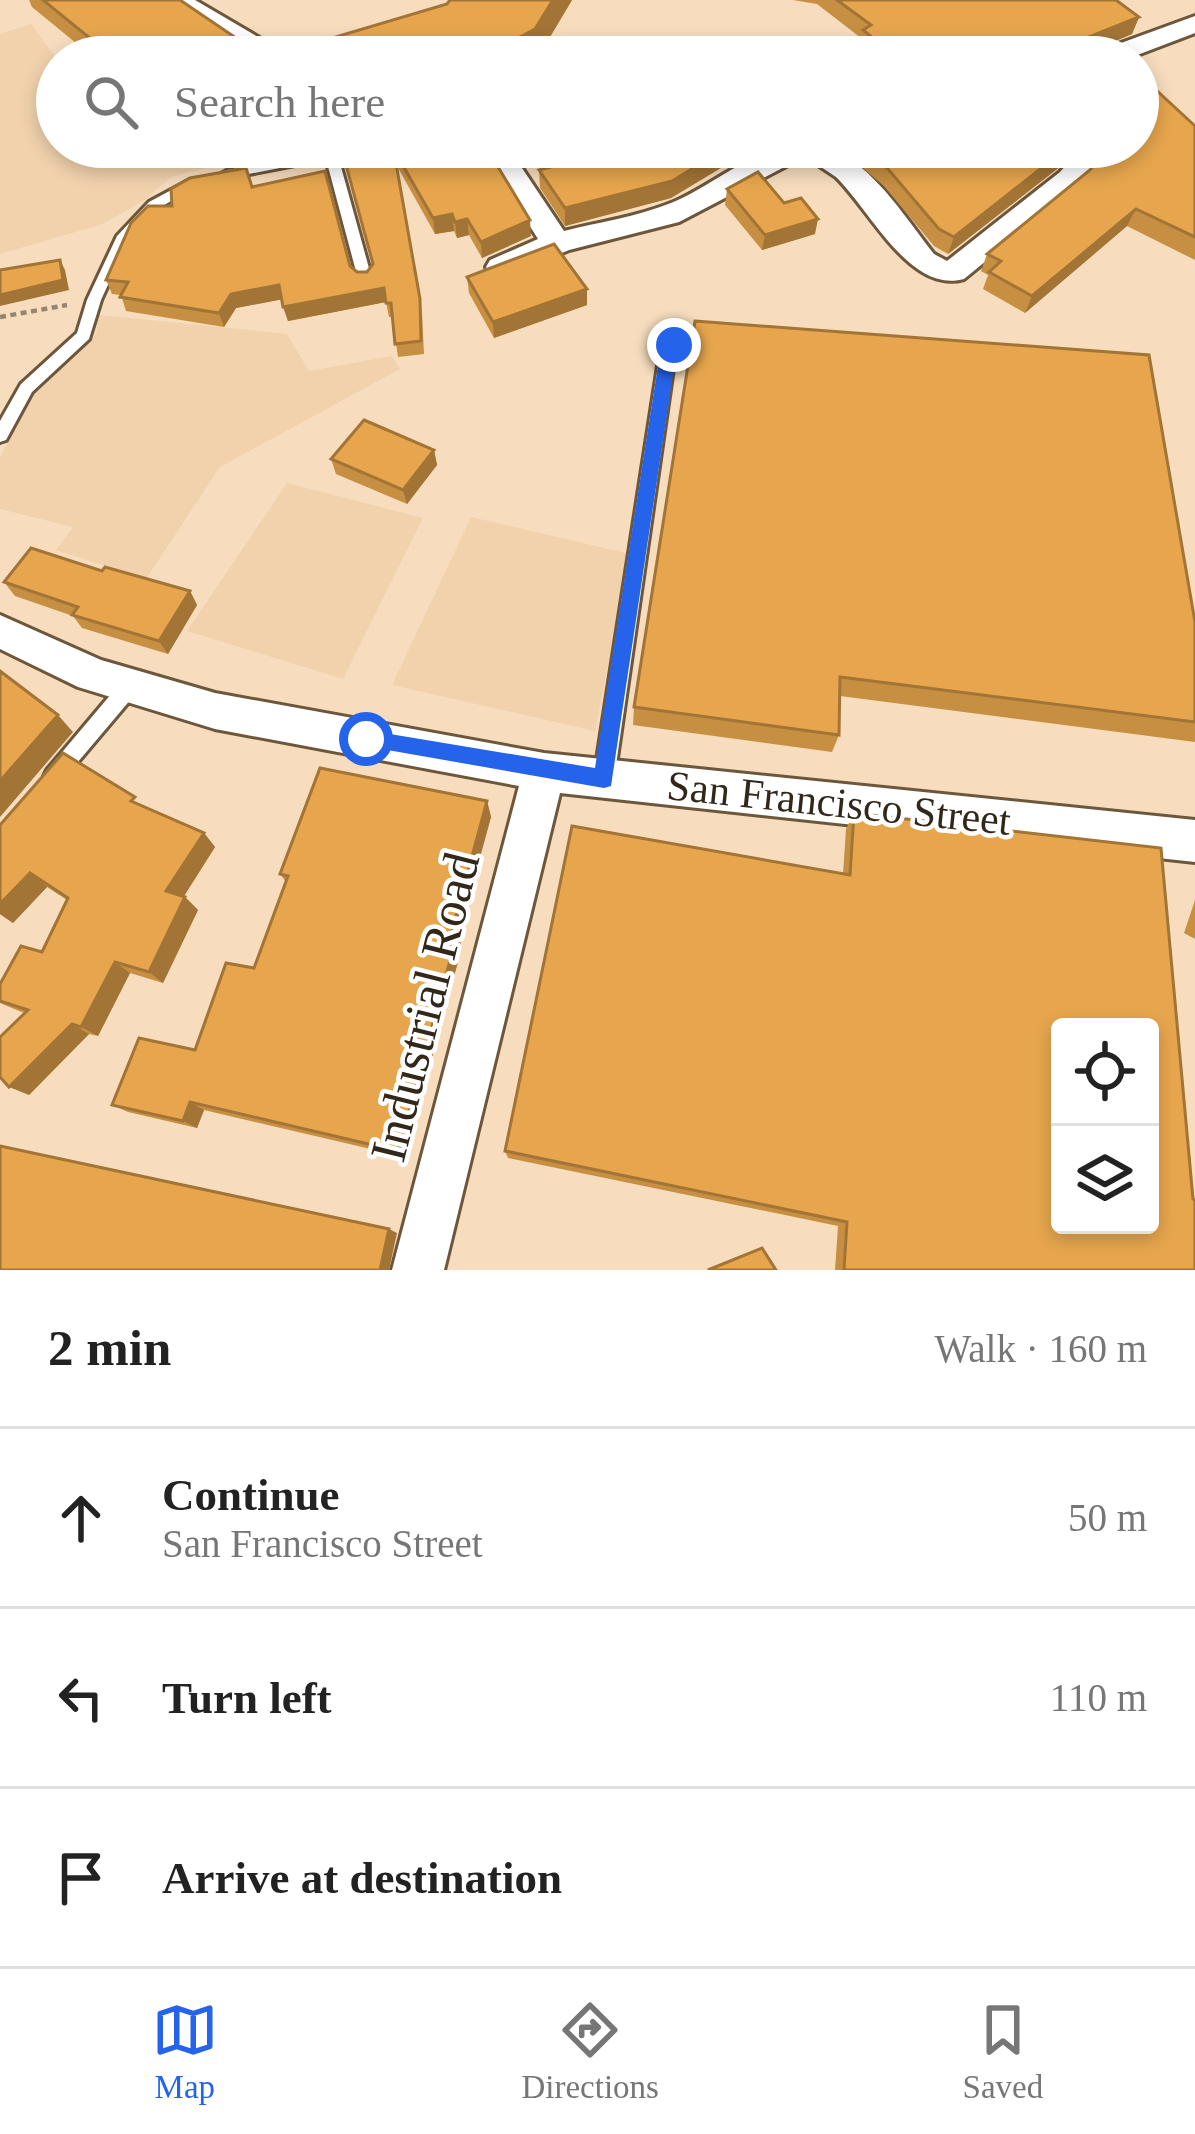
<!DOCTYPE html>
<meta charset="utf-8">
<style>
:root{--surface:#fff;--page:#f2f2f2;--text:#222;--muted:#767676;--line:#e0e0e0;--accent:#2563eb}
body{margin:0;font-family:"Times New Roman",serif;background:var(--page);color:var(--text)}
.controls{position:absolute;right:36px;bottom:36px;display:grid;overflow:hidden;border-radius:12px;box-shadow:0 6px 18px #0003}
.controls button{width:108px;height:108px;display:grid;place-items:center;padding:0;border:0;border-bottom:3px solid var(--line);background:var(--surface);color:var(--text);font:60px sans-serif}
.stop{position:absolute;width:36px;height:36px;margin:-27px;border:9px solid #2563eb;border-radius:50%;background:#fff}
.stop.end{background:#2563eb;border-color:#fff;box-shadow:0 3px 12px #0008}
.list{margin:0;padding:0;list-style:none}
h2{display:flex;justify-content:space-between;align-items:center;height:156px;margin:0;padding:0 48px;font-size:51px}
h2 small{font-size:39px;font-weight:400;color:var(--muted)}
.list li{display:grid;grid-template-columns:78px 1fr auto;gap:36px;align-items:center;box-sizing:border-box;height:180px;padding:0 48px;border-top:3px solid var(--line)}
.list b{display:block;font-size:45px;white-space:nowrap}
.list p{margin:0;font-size:39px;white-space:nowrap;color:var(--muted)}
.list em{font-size:39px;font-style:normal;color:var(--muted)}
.icon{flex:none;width:66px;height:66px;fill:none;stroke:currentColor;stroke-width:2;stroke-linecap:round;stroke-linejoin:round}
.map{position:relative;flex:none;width:1195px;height:1270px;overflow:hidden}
.search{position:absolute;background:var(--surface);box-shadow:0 6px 18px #0003;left:36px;right:36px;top:36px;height:132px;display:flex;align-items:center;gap:30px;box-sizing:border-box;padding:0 42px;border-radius:66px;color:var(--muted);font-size:45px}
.sheet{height:696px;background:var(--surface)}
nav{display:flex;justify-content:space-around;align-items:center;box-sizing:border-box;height:168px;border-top:3px solid var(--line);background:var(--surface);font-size:33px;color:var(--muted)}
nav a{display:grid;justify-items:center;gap:6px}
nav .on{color:var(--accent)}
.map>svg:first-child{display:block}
.built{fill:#f1d2ad}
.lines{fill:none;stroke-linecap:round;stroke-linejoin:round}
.lane-casing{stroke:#6d573c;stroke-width:6}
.street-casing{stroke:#6d573c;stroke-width:6}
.path{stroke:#97846f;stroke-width:4.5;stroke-dasharray:6 4.5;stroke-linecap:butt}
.lane{fill:#fff;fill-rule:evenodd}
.street{fill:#fff;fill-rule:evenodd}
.wall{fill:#c78f42}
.shaded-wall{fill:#a27436}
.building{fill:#e7a64d;stroke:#a27436;stroke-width:3;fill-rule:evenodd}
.route{fill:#2563eb}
.labels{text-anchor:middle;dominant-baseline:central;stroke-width:9;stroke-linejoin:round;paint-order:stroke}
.street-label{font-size:42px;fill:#31271b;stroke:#fff}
.near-street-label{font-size:51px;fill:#31271b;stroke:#fff}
</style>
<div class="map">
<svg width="1195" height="1270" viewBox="0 0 1195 1270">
<rect width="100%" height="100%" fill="#f7ddbe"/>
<g class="built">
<path d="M31,24L57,59V147H194L217,165L171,177L143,201L103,224L0,254V34Z"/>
<path d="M99,315L287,334L309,371L392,356L400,369L220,467L146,579L56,550L73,527L0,509V458L33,390L96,334Z"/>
<path d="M287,483L423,518L343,679L187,631Z"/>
<path d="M471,517L630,554L595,731L392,685Z"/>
</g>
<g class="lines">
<defs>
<g id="lane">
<path d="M345,147H372L338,156L372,279L365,284L358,279L326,159L228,178L221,174L228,170Z"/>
<path d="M190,180L195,181V187L159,208L128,241L101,300L89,339L32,392L6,440L0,442V421L21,384L77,333L87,300L117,236L149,202Z"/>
<path d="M683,335L691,340L675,355L614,779L611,785L604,788L597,785L594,779L660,353Z"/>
<path d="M130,678L137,680L139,686L137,692L61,782L54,785L47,782L44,776L47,770L123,680Z"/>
</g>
<g id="street">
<path d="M164,0H195L292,57H260Z"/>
<path d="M1195,16V33L1132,57H1095L1099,51Z"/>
<path d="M480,147H508L564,231C599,222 636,217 671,203C721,183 781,121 840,153C879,174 907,220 934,254L947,261L1060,172L1082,147H1112L1080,184L964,279C910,294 871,211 836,177L815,163L790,164L679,222L569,250L512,274H490L486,267L490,260L538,239Z"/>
<path d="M0,615L101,660L215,693L544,753L1195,820V862L560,793L444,1270H392L519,786L215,729L78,687L0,649Z"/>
</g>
</defs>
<use href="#lane" class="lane-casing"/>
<use href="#street" class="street-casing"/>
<path class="path" d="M0,317L67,305"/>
<use href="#lane" class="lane"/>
<use href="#street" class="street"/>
</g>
<g class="wall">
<path d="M29,0H180L244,57H93L32,7Z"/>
<path d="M572,0L538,57H336L332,38Z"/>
<path d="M793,0H1116L1139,17L1132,34L1091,51L1098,57H872L859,47L861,38L817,4Z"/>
<path d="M1195,126V260L1127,226L1025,313L983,289L988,275L981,271L987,254L1090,170Z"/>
<path d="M840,147H1076L1057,169L948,254L934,246L884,186L841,150Z"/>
<path d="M394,150L531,236L482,258L469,235L457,238L454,231L435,234L397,166Z"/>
<path d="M394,152L422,313L424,354L398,357L392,317H389L386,302L288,321L282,299L236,308L224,327L126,311L121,295L112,294L106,280L172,206L252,187L357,272H367L373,265L349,179Z"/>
<path d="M734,160L671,198L565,226L540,188L539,170Z"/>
<path d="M727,189L784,203L815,234L762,250L725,205Z"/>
<path d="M467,277L587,289V305L494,338L469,293Z"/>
<path d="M695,321L1195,722V742L840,696L839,735L832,752L633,725L634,707Z"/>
<path d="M434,450L437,465L407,504L336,474L331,459Z"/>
<path d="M102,571L190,591L197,605L168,654L82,628L73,616L15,596L4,582Z"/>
<path d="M487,801L491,817L458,937L462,947L405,1157L204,1110L197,1128L128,1112L112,1105L195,1050L254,968L286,882L280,874Z"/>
<path d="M143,806L204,833L215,847L184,896L198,910L163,983L130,973L98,1036L89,1034L29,1095L24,1013L0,1003V984L42,952L67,900L47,887L13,923L0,914V825Z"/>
<path d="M854,813L1195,1270H835L838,1226L508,1158L505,1151L843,874L846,829Z"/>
<path d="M1195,900V939L1184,933Z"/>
</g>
<g class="shaded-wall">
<path d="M553,0H572L538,57H483Z"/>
<path d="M1139,17L1132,34L1078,57L1079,41Z"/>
<path d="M239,40L244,57H204Z"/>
<path d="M728,147H774L734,160L671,198L565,226V208Z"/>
<path d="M1068,147H1076L1057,169L948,254L954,237Z"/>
<path d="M1136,209L1127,226L1025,313L1032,296Z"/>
<path d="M452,214L454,231L435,234L433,218Z"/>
<path d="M467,219L469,235L457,238L455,222Z"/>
<path d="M818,219L815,234L762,250L765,235Z"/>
<path d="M530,220L531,236L482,258L481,242Z"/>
<path d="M60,260L65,270L69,290L0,306V295Z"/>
<path d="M279,285L284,299L236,308L224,327L219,313L231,294Z"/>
<path d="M384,288L386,302L288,321L283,307Z"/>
<path d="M587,289V305L494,338L493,322Z"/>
<path d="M434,450L437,465L407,504L403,490Z"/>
<path d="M190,591L197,605L168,654L159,641Z"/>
<path d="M58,715L73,732L0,817V781Z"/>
<path d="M487,801L491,817L458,937L462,947L405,1157L398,1151L451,934Z"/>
<path d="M204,833L215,847L179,904L166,891Z"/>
<path d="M30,873L47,887L13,923L0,914V904Z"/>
<path d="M185,897L198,910L163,983L149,972Z"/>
<path d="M115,962L130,973L98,1036L81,1027Z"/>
<path d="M72,1024L89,1034L29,1095L9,1087Z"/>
<path d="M190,1102L204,1110L197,1128L183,1121Z"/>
<path d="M389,1229L397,1233L389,1270H380Z"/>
</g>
<g class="building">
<path d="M43,0H180L239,40L204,57H113Z"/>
<path d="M450,0H553L535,29L483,57H346L332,38L447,4Z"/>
<path d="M837,0H1116L1139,17L1079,41L1098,57H912L874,39L863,30L871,25Z"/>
<path d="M1141,76L1195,126V237L1136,209L1032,296L989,272L1001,261L987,254L1090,170L1110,147H1138V77Z"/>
<path d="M406,147H486L530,220L481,242L467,219L455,222L452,214L433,218L394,150Z"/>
<path d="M627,147H728L672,181L565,208L539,170Z"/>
<path d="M862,147H1068L954,237L939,229L888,169Z"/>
<path d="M394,152L420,299L421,341L395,344L391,303H386L384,288L283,307L279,285L231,294L219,313L120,297L128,282L106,280L131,223L148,206H172L171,189L190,178L246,168L252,187L325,171L350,266L357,272H367L373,264L346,165Z"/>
<path d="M758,172L784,203L801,198L818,219L765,235L727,189Z"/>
<path d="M554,244L587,289L493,322L467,277Z"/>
<path d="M60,260L63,280L0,295V270Z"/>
<path d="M695,321L1149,355L1195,622V722L840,677L839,735L634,707Z"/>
<path d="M364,420L434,450L403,490L331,459Z"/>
<path d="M31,548L102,571L105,567L190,591L159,641L72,615L78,607L4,582Z"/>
<path d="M0,671L58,715L0,781Z"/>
<path d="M63,753L135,797L131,801L204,833L166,891L185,897L149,972L115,962L81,1027L72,1024L9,1087L0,1077V1037L28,1010L0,1001V984L21,946L42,952L68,898L30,873L0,904V825Z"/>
<path d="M320,768L487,801L451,934L457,935L398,1151L190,1102L183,1121L112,1105L139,1038L195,1050L226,963L254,968L288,876L280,874Z"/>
<path d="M854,813L1161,848L1193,1199L1195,1200V1270H844L847,1222L505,1151L572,826L850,875ZM1060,1027H1150V1225H1060Z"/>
<path d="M0,1146L389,1229L380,1270H0Z"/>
<path d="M762,1248L776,1270H708Z"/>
</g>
<path class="route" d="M669,341L683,345L676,354L611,786L604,788L359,745V732L366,730L595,768L660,353Z"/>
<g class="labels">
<g class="street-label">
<text transform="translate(839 803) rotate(6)">San Francisco Street</text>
</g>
<g class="near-street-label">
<text transform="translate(425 1007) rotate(-76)">Industrial Road</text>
</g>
</g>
</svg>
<div class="controls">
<button><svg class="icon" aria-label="locate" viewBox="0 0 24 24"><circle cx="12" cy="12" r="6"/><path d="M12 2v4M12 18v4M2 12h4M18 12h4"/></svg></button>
<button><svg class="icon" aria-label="layers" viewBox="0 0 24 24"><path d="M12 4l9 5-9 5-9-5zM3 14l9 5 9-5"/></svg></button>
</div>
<div class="stop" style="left:366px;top:739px"></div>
<div class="stop end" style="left:674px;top:345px"></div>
<div class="search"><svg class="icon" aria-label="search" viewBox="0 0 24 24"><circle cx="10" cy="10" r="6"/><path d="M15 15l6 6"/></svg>Search here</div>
</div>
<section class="sheet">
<h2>2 min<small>Walk · 160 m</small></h2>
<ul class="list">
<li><svg class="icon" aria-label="ahead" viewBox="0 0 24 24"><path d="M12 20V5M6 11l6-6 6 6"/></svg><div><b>Continue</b><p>San Francisco Street</p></div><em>50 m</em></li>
<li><svg class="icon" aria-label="left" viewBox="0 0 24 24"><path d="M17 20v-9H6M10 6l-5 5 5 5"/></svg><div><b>Turn left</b></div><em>110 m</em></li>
<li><svg class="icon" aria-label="arrive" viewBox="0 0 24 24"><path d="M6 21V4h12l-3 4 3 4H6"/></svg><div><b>Arrive at destination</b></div></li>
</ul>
</section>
<nav>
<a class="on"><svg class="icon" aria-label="map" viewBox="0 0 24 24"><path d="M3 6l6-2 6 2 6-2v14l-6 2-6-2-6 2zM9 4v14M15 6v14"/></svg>Map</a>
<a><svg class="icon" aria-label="directions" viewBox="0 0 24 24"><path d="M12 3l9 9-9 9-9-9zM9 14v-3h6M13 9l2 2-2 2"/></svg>Directions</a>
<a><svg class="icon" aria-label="saved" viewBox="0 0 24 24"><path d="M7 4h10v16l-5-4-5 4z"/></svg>Saved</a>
</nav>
